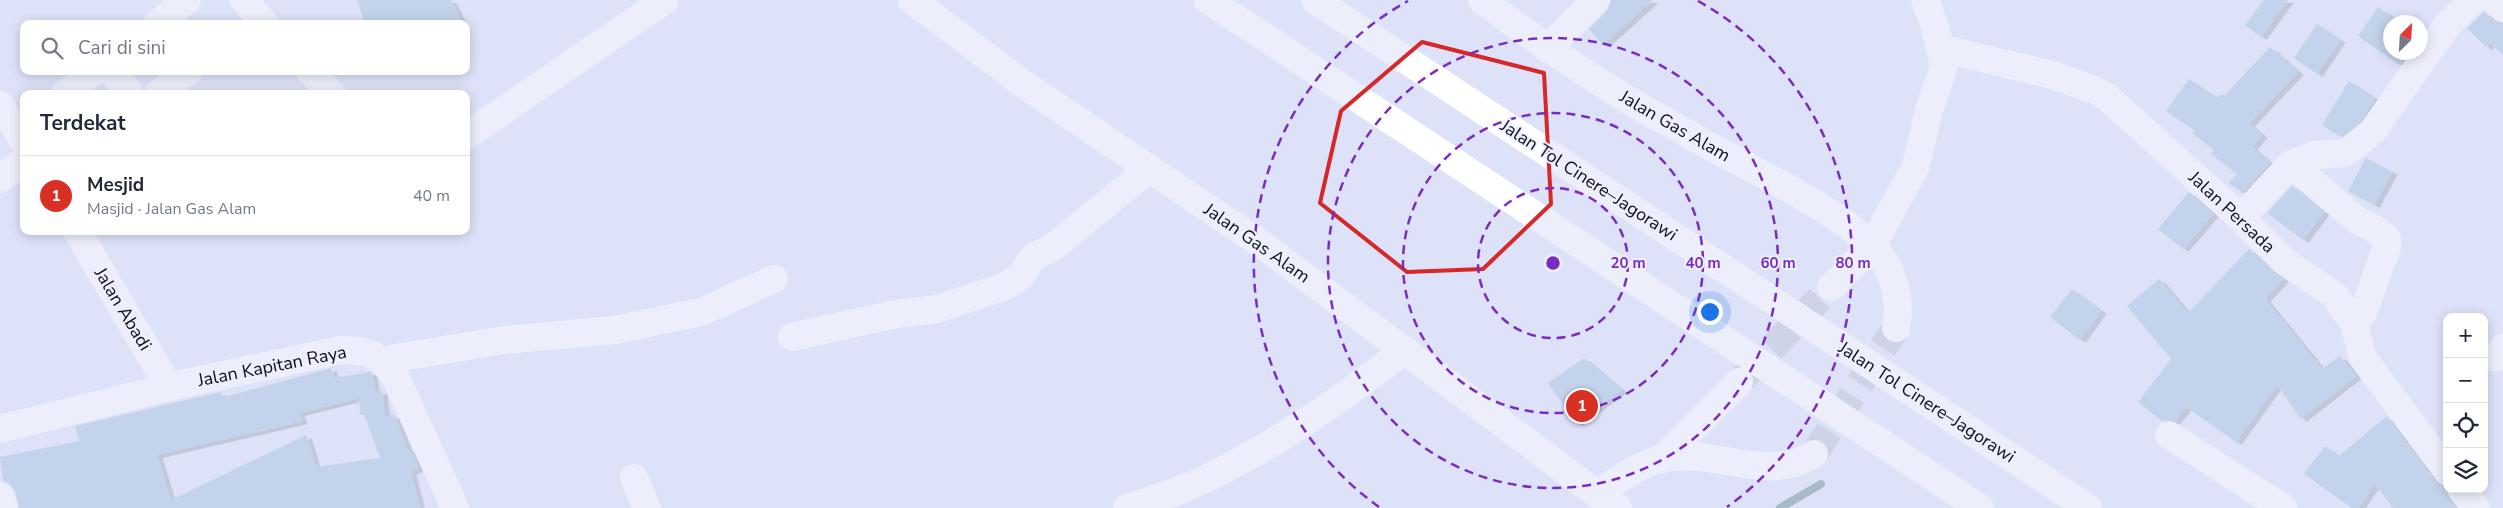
<!DOCTYPE html>
<html lang="id">
<meta charset="utf-8">
<style>
:root{--surface:#fff;--page:#f2f2f3;--text:#1f2937;--muted:#747a83;--line:#e0e1e3;--accent:#d93025}
body{margin:0;font-family:"Nunito Sans",sans-serif;background:var(--page);color:var(--text)}
.controls{position:absolute;right:15px;bottom:15px;display:grid;overflow:hidden;border-radius:10px;box-shadow:0 2px 12px #0003}
.controls button{width:45px;height:45px;display:grid;place-items:center;padding:0;border:0;border-bottom:1px solid var(--line);background:var(--surface);color:var(--text);font:25px sans-serif}
.compass{position:absolute;left:2383px;top:15px;width:45px;height:45px;border-radius:50%;background:var(--surface);box-shadow:0 2px 12px #0003;rotate:24deg}
.you{position:absolute;left:1709px;top:311px;width:18px;height:18px;margin:-12px;border:4px solid #fff;border-radius:50%;background:#1a73e8;box-shadow:0 0 0 8px #1a73e833}
.badge{display:grid;place-items:center;width:32px;height:32px;border-radius:50%;background:var(--accent);color:#fff;font-size:16px;font-weight:700}
.pin{position:absolute;translate:-50% -50%;border:2px solid #fff;box-shadow:0 1px 5px #0006}
.list{margin:0;padding:0;list-style:none}
h2{display:flex;justify-content:space-between;align-items:center;height:65px;margin:0;padding:0 20px;font-size:21px}
h2 small{font-size:16px;font-weight:400;color:var(--muted)}
.list li{display:grid;grid-template-columns:32px 1fr auto;gap:15px;align-items:center;box-sizing:border-box;height:80px;padding:0 20px;border-top:1px solid var(--line)}
.list b{display:block;font-size:19px;white-space:nowrap}
.list p{margin:0;font-size:16px;white-space:nowrap;color:var(--muted)}
.list em{font-size:16px;font-style:normal;color:var(--muted)}
.icon{flex:none;width:28px;height:28px;fill:none;stroke:currentColor;stroke-width:2;stroke-linecap:round;stroke-linejoin:round}
.map{position:relative;flex:none;width:2503px;height:508px;overflow:hidden}
.search{position:absolute;background:var(--surface);box-shadow:0 2px 12px #0003;left:20px;top:20px;width:450px;height:55px;display:flex;align-items:center;gap:12px;box-sizing:border-box;padding:0 18px;border-radius:10px;color:var(--muted);font-size:19px}
.panel{position:absolute;background:var(--surface);box-shadow:0 2px 12px #0003;left:20px;top:90px;width:450px;height:145px;border-radius:10px}
.map>svg:first-child{display:block}
.lines{fill:none;stroke-linecap:round;stroke-linejoin:round}
.stream{stroke:#698992;stroke-width:8}
.building{fill:#a2c1db;fill-rule:evenodd;filter:url(#shadow)}
.major-tunnel{stroke:#bec2d6;stroke-width:28;stroke-dasharray:28 14;stroke-linecap:butt}
.minor{stroke:#fff;stroke-width:28}
.major{stroke:#fff;stroke-width:28}
.highway{stroke:#fff;stroke-width:28}
.marked{fill:none;stroke:#d62828;stroke-width:4;stroke-linejoin:round}
.ring{fill:none;stroke:#7b2cbf;stroke-width:2.5;stroke-dasharray:9 6}
.labels{text-anchor:middle;dominant-baseline:central;stroke-width:4;stroke-linejoin:round;paint-order:stroke}
.street-label{font-size:18px;fill:#0f1018;stroke:#eceffd}
.centre{fill:#7b2cbf;stroke:#eceffd;stroke-width:2.5}
.ring-label{font-size:15px;text-anchor:middle;font-weight:bold;fill:#7b2cbf;stroke:#eceffd;stroke-width:4;stroke-linejoin:round;paint-order:stroke}
</style>
<div class="map">
<svg width="2503" height="508" viewBox="0 0 2503 508">
<defs>
<filter id="shadow"><feDropShadow dx="5.5" dy="3" stdDeviation="0" flood-color="#0004"/></filter>
</defs>
<rect width="100%" height="100%" fill="#dde2f8"/>
<g class="lines">
<path class="stream" d="M1780,508L1821,484"/>
</g>
<g class="building">
<path d="M357,0H451L463,24H365Z"/>
<path d="M1611,0H1653L1603,45L1589,29L1607,11Z"/>
<path d="M2264,0H2288L2261,37L2245,25Z"/>
<path d="M2378,7L2400,22H2390V52H2408L2400,65L2358,36Z"/>
<path d="M2484,12L2493,20L2503,23V55L2490,43L2486,47L2467,28Z"/>
<path d="M2317,24L2340,40L2317,74L2294,58Z"/>
<path d="M2270,47L2298,72L2249,124L2262,135L2252,147L2270,163L2242,193L2229,183L2237,174L2211,154L2214,150L2192,133L2194,130L2166,111L2189,79L2217,98L2221,94L2224,96Z"/>
<path d="M2349,81L2375,98L2360,122L2341,137L2322,125Z"/>
<path d="M2366,158L2392,172L2374,205L2348,191Z"/>
<path d="M2292,186L2324,212L2303,240L2267,213Z"/>
<path d="M2189,192L2213,214L2183,249L2158,229Z"/>
<path d="M2249,249L2283,279L2265,299L2322,369L2340,356L2356,376L2301,419L2277,385L2236,442L2186,407L2175,421H2162L2138,402L2171,359L2127,306L2159,279L2188,313Z"/>
<path d="M2072,289L2101,311L2080,340L2050,317Z"/>
<path d="M1584,358L1622,390L1576,423L1548,383Z"/>
<path d="M331,368L334,378L370,372L372,373L375,392L382,391L385,417L394,414L408,450L410,449L419,468L411,472L420,508H19L15,491L10,484L3,481L0,457L79,441L75,426L221,392V398ZM359,398L360,415L364,414L380,458L316,467L306,435L171,500L157,455L302,421L299,413Z"/>
<path d="M2387,416L2434,480L2446,488L2448,498L2456,508H2393L2375,484L2358,508H2352L2304,474L2325,446L2339,456Z"/>
</g>
<g class="lines">
<g class="major-tunnel">
<path d="M1742,379L1831,287"/>
<path d="M1814,454L1896,328"/>
</g>
<g class="minor">
<path d="M244,0L265,24"/>
<path d="M2494,0L2503,8"/>
<path d="M157,24L187,0"/>
<path d="M1940,48L2052,75L2095,90L2107,97L2241,218L2284,261L2334,295L2354,323L2363,358L2447,471"/>
<path d="M1547,49L1596,0"/>
<path d="M112,71L130,94"/>
<path d="M310,71L332,94"/>
<path d="M65,94L95,71"/>
<path d="M158,94L189,71"/>
<path d="M0,105L24,142"/>
<path d="M466,136L665,0"/>
<path d="M2291,164L2357,220L2377,230L2387,239V247L2363,313L2354,323"/>
<path d="M0,179L24,161"/>
<path d="M2241,218L2291,164L2316,155L2345,153L2372,132L2448,24L2473,0"/>
<path d="M77,231L169,387"/>
<path d="M1872,246L1916,166L1929,110L1944,66L1936,30L1925,0"/>
<path d="M792,337L896,314L937,309L1003,287L1020,277L1034,256L1052,248L1149,169"/>
<path d="M2495,358L2503,348"/>
<path d="M383,360L505,340L615,330L701,312L774,279"/>
<path d="M0,429L169,387L340,350C370,351 378,353 396,378L455,508"/>
<path d="M2169,435L2283,508"/>
<path d="M634,478L647,508"/>
<path d="M2461,489L2476,508"/>
<path d="M1597,494L1618,508"/>
<path d="M0,496L4,508"/>
<path d="M1127,508C1147,501 1169,495 1188,487C1266,452 1338,402 1405,350"/>
</g>
<g class="major">
<path d="M912,0L1026,86L1257,241L1597,494C1617,481 1637,465 1661,459C1712,446 1766,485 1814,454"/>
<path d="M1482,0C1538,42 1595,82 1656,116C1687,133 1718,151 1749,167C1791,190 1836,212 1871,245C1893,265 1902,300 1896,328"/>
<path d="M1831,287L1872,246"/>
<path d="M1662,459L1739,382"/>
</g>
<g class="highway">
<path d="M1208,0L1980,508"/>
<path d="M1315,0L2088,508"/>
</g>
</g>
<path d="M0 0H2503V508H0ZM1422,42L1544,73L1551,204L1483,269L1407,272L1320,203L1341,111Z" fill="#dde2f8" fill-opacity=".55" fill-rule="evenodd"/>
<path class="marked" d="M1422,42L1544,73L1551,204L1483,269L1407,272L1320,203L1341,111Z"/>
<g class="ring">
<circle cx="1553" cy="263" r="75"/>
<circle cx="1553" cy="263" r="150"/>
<circle cx="1553" cy="263" r="225"/>
<path d="M1379 507A300 300 0 0 1 1408 1M1698 1A300 300 0 0 1 1727 507"/>
</g>
<g class="labels">
<g class="street-label">
<text transform="translate(1675 126) rotate(30)">Jalan Gas Alam</text>
<text transform="translate(1589 180) rotate(33)">Jalan Tol Cinere–Jagorawi</text>
<text transform="translate(2232 212) rotate(43)">Jalan Persada</text>
<text transform="translate(1257 243) rotate(35)">Jalan Gas Alam</text>
<text transform="translate(123 309) rotate(59)">Jalan Abadi</text>
<text transform="translate(272 366) rotate(-11)">Jalan Kapitan Raya</text>
<text transform="translate(1927 402) rotate(33)">Jalan Tol Cinere–Jagorawi</text>
</g>
</g>
<circle cx="1553" cy="263" r="8" class="centre"/>
<g class="ring-label">
<text x="1628" y="268">20 m</text>
<text x="1703" y="268">40 m</text>
<text x="1778" y="268">60 m</text>
<text x="1853" y="268">80 m</text>
</g>
</svg>
<div class="controls">
<button>+</button>
<button>−</button>
<button><svg class="icon" aria-label="locate" viewBox="0 0 24 24"><circle cx="12" cy="12" r="6"/><path d="M12 2v4M12 18v4M2 12h4M18 12h4"/></svg></button>
<button><svg class="icon" aria-label="layers" viewBox="0 0 24 24"><path d="M12 4l9 5-9 5-9-5zM3 14l9 5 9-5"/></svg></button>
</div>
<svg class="compass" viewBox="-18 -18 36 36"><path d="M0-13l5 13h-10z" fill="#e53935"/><path d="M0 13l5-13h-10z" fill="#747a83"/></svg>
<div class="you"></div>
<div class="pin badge" style="left:1582px;top:406px">1</div>
<div class="search"><svg class="icon" aria-label="search" viewBox="0 0 24 24"><circle cx="10" cy="10" r="6"/><path d="M15 15l6 6"/></svg>Cari di sini</div>
<section class="panel">
<h2>Terdekat<small></small></h2>
<ul class="list">
<li><span class="badge">1</span><div><b>Mesjid</b><p>Masjid · Jalan Gas Alam</p></div><em>40 m</em></li>
</ul>
</section>
</div>
